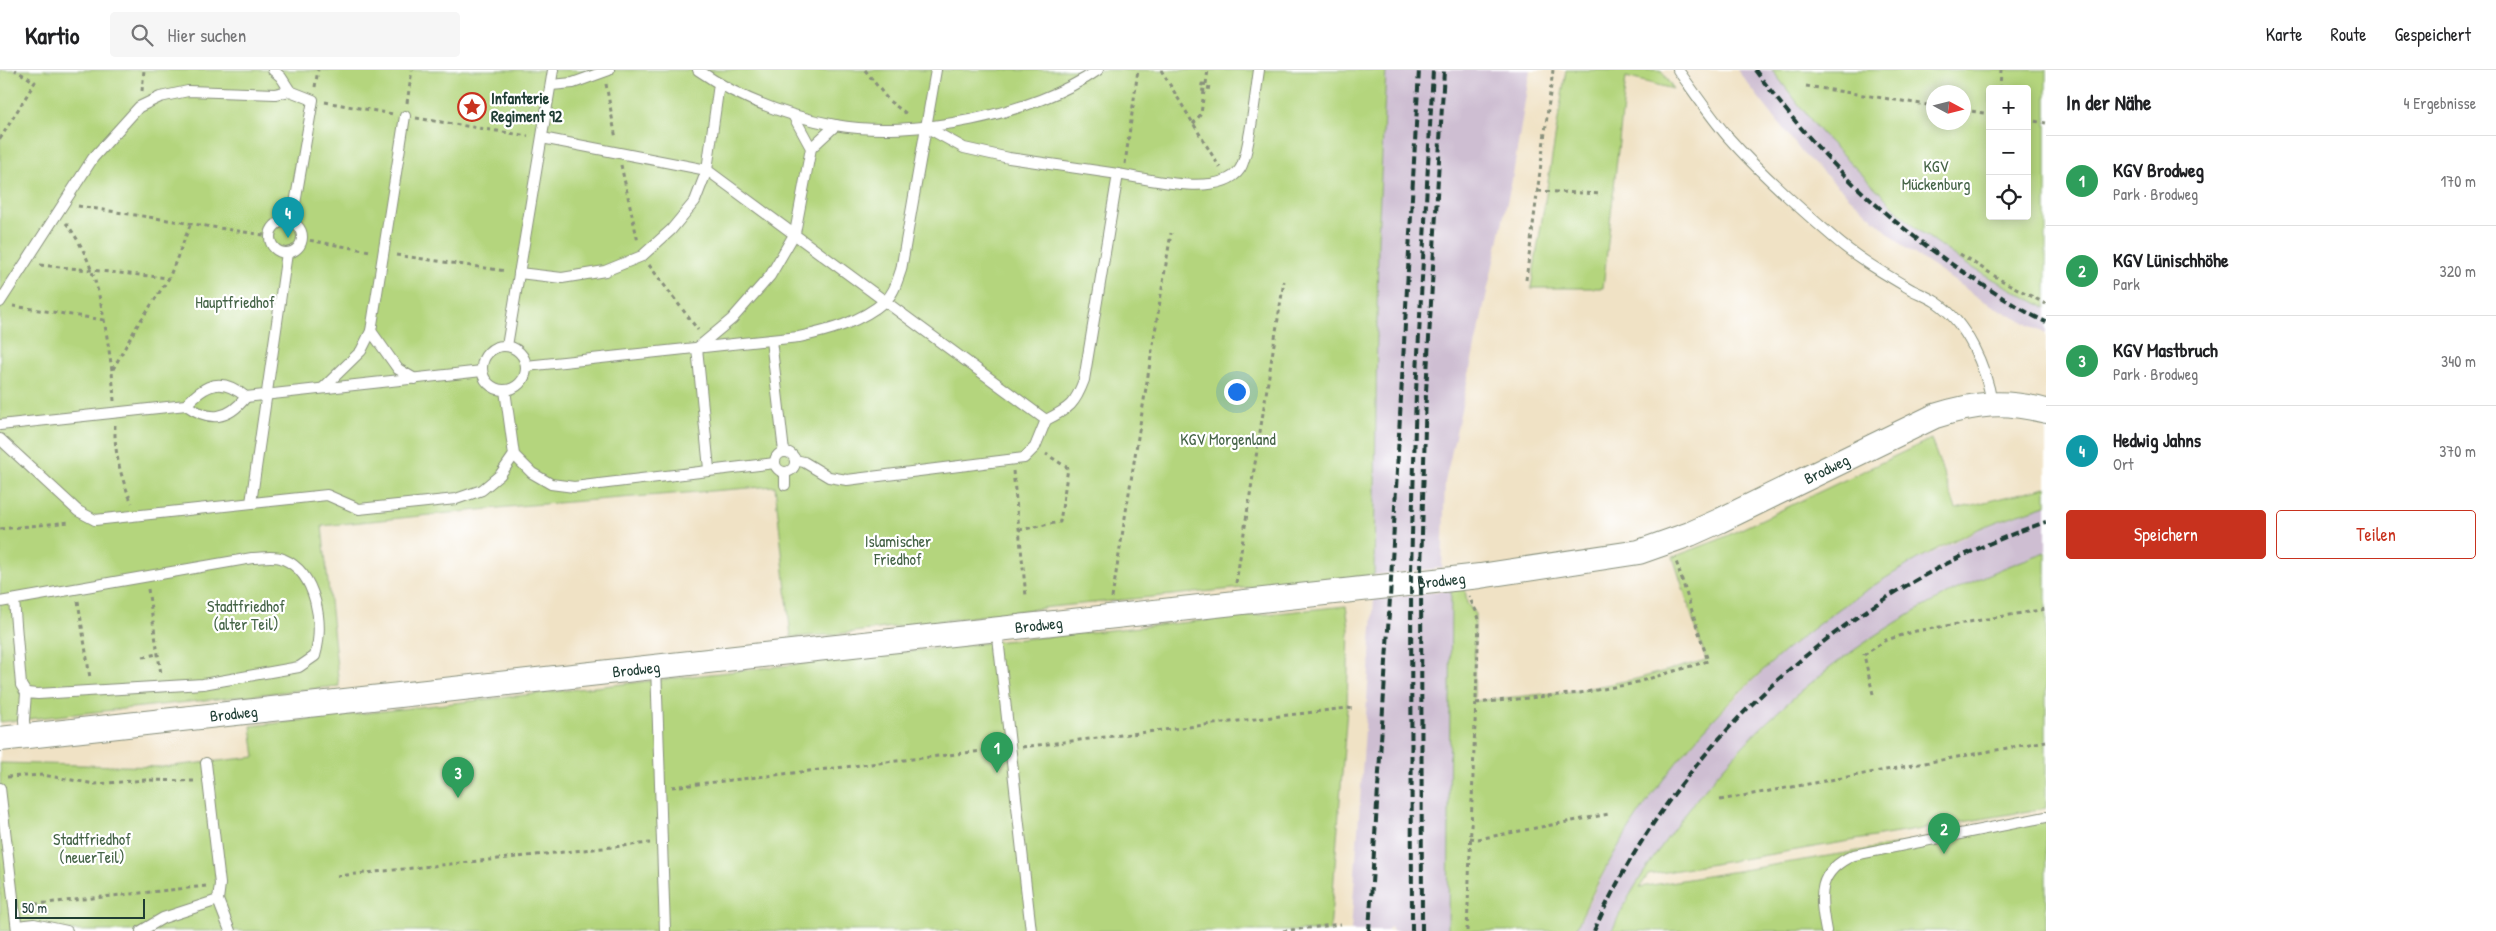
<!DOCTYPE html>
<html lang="de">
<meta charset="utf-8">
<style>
:root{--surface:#fff;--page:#f6f6f6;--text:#202124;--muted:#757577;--line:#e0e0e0;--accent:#c8321e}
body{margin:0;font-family:"Patrick Hand",sans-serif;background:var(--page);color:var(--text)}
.controls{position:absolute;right:15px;top:15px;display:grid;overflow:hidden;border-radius:5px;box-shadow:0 2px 12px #0003}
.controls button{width:45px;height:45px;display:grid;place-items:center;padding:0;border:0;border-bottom:1px solid var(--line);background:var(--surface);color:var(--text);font:25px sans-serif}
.compass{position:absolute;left:1926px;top:15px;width:45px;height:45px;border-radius:50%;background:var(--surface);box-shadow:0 2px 12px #0003;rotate:97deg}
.scale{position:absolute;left:15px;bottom:12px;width:130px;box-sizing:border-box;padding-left:5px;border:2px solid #1f3d34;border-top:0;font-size:14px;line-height:18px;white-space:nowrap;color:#1f3d34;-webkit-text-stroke:4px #fff;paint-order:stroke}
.you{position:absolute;left:1236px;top:321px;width:18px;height:18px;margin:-12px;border:4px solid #fff;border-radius:50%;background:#1a73e8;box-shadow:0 0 0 8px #1a73e833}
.badge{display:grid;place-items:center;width:32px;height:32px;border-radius:50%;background:var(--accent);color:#fff;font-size:16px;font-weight:700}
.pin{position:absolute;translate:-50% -41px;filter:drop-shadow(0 1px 2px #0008)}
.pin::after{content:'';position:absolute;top:26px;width:18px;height:15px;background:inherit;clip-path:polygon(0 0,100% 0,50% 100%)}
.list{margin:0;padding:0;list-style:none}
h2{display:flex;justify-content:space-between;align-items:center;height:65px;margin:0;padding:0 20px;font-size:21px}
h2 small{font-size:16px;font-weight:400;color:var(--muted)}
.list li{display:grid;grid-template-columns:32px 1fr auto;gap:15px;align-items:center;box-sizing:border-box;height:90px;padding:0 20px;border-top:1px solid var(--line)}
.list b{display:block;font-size:19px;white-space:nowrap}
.list p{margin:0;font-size:16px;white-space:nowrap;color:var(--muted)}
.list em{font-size:16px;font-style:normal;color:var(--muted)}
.actions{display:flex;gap:10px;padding:15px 20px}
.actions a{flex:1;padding:11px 0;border:1px solid var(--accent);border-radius:5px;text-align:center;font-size:18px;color:var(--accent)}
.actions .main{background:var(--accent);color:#fff}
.icon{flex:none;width:28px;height:28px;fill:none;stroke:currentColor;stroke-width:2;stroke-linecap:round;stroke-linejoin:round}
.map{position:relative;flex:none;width:2046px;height:861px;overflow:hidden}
header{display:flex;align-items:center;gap:30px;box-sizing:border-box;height:70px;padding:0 25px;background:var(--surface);border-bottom:1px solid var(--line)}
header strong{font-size:24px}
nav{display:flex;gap:28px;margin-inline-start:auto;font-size:18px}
.search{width:350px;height:45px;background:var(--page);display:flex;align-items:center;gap:12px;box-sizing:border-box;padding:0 18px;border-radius:5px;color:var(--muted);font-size:19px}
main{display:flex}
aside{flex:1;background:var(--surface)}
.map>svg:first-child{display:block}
.industrial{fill:#cebed2}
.green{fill:#b4d57d;stroke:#6a8958;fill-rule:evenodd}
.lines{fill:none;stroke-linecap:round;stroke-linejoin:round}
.service-casing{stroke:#88907c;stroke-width:12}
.tertiary-casing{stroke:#88907c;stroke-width:26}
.path{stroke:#88907c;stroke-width:3;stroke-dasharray:4 4;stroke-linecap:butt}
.service{stroke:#fff;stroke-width:10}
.tertiary{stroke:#fff;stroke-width:24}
.rail{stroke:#1f3d34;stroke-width:4;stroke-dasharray:8 4;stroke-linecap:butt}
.labels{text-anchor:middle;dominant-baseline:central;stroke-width:4.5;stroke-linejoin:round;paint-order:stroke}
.poi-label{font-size:16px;font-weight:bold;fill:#1f3d34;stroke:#fff;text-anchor:start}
.park-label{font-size:16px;fill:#446346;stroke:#fff}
.street-label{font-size:16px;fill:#1f3d34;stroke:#fff}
</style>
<header>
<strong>Kartio</strong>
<div class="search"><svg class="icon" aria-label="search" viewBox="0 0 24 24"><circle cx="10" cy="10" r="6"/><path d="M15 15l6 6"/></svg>Hier suchen</div>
<nav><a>Karte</a><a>Route</a><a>Gespeichert</a></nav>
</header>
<main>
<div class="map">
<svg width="2046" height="861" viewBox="0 0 2046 861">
<rect width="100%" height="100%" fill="#fff"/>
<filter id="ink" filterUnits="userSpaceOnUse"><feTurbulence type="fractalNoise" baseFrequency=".02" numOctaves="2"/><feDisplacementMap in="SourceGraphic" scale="10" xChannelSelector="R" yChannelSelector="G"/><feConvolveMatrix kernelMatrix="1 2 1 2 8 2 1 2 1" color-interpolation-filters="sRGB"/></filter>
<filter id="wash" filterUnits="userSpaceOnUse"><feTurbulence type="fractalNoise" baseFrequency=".0096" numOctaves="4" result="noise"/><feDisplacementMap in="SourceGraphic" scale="20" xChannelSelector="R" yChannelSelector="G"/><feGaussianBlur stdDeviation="1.12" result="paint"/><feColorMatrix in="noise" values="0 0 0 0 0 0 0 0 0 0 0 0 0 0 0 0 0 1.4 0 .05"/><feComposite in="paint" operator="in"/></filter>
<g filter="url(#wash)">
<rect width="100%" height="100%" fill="#f0e2c5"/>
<g class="industrial">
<path d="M1386,0H1530L1513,105L1445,412L1442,498L1374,505L1378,168Z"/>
<path d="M1737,0H1772L1821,63L1915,158L1969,196L2046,238V264L1982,230L1904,177L1803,84Z"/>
<path d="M2046,435V482L2022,491L1679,752L1612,861H1575L1616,779L1656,718L1709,654L1771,593L1834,541L1907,495L1986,456Z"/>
<path d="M1451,520L1448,861H1394L1390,857L1387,861H1351L1374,529Z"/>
</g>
<g class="green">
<path d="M0,0H1386L1378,168L1374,505L1051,537L830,565L791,567L775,416L518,436L322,456L339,616L0,652Z"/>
<path d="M1566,0H1661L1673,19L1626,7L1603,218H1531Z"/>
<path d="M1772,0H2046V238L1969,196L1915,158L1821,63ZM1990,19H2027V146H1990ZM1934,22H1964V52H1934Z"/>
<path d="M1931,369L1956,439L2046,417V435C2026,442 2005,448 1985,456C1805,535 1653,680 1575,861H1448L1451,520L1465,519L1467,533L1475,544L1474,631L1574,621L1636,609L1706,590L1673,487L1718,470Z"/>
<path d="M2046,482V738L1648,805L1640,817L2046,750V861H1612C1626,827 1647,797 1668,767C1763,633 1891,536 2046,482Z"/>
<path d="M1346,536L1349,557L1347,638L1330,861H0V693L162,697L255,687L251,656L993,572Z"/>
</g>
</g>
<g filter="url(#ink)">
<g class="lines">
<defs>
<g id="service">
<path d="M273,0L281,7L290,21"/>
<path d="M698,0C738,28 787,46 835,55C912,69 1034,45 1098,0"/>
<path d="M1678,0C1694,22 1710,46 1728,67C1760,103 1797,136 1833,167C1857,188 1885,204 1912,220C1920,224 1928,227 1936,232C1967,253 1986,297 1992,333"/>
<path d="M551,15L573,13L609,0"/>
<path d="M926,57L964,78L1009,88L1118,104"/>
<path d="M542,68L707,100L1046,350C1070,338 1075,334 1084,310L1118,104C1148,109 1221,128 1240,99C1249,86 1256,19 1259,0"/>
<path d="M811,78L836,55"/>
<circle cx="286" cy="167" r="16"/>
<path d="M519,203L562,208L605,201L642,186L671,160L695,131L707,100L719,14"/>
<path d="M0,232L93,88L139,37L160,27L188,21L275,24L290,21L313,30L292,151"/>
<path d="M371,261L398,299L415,309"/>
<path d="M771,270L784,382"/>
<path d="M507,276L553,0"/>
<circle cx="504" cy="298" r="22"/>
<path d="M526,296L799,267C828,261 861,252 885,231C894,224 897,211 901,200L936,0"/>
<path d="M323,318L361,281L371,261L405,46"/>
<path d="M505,320L514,385L532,403L551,414L574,417L775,393"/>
<path d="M186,335C210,352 228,350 246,327"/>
<path d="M0,355L186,335C206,313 222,307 246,327L482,301"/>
<path d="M0,369L78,441L95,450L327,425L359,439L456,429L482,420L500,405L514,385"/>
<circle cx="785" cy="392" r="10"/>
<path d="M795,390L804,392L829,407L847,410L1024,388L1035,377L1046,350"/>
<path d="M709,399L697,278L732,249L770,206L795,163L811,78L793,45"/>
<path d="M785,403V415"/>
<path d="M251,433L287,183"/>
<path d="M14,530L21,615L26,623"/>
<path d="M0,532L252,488C261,488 275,485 283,489C317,503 324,554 315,586L299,597L203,614L38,624L26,623L24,650L25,666"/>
<path d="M997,559L1031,861"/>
<path d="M656,596L665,861"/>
<path d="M206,693L220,814L218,830L230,861"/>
<path d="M0,718L17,861"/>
<path d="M17,856L34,854L67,861"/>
<path d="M141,861L163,848L218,830"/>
<path d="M1826,861C1819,825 1817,801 1854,785L2046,747"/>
</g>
<g id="tertiary">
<path id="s1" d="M0,669L1480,506L1639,482L1690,464L1719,451L1935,346C1976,333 2004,330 2046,341"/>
</g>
</defs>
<use href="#service" class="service-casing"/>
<use href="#tertiary" class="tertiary-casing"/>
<g class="path">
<path d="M865,0L889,31L907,44"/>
<path d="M1161,0L1220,98"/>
<path d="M606,14L616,69"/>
<path d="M1202,14L1209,15L1208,21L1201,20Z"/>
<path d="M1206,14L1208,0"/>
<path d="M1806,16L1934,36"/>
<path d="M315,17L318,0"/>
<path d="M2000,19L2001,0"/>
<path d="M142,21L144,0"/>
<path d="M325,32L393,44"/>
<path d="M407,33L412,0"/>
<path d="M1964,40L1990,44"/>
<path d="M416,48L528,66"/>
<path d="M2027,50L2046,53"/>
<path d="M1193,54L1201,44L1204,21"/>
<path d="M0,69L35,12L15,0"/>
<path d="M1125,94L1138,0"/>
<path d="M621,95L638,172"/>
<path d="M1538,121L1602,124"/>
<path d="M78,136L270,166"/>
<path d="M66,153C99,195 104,249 112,300"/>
<path d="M302,169L370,181"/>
<path d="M1960,184L2001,210L2046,234"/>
<path d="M396,185L506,201"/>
<path d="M40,195L169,208"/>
<path d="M649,195L698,260"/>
<path d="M1526,210L1553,0"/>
<path d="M13,236L104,250"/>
<path d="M114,331L112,301L137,256L169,208L191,153"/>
<path d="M115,355C114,383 121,408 132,433"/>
<path d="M1013,401L1026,526"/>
<path d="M0,459L70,452"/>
<path d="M1019,460L1060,452L1068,398L1046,384"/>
<path d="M1236,513L1284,211"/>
<path d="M148,519L161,604"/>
<path d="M1112,528L1171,163"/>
<path d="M78,531L90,608"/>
<path d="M143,587L157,584"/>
<path d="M1873,624L1864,585L1886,570L1916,561L2046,539"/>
<path d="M1476,633L1580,623L1631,614L1708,591L1675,488"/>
<path d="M1022,677L1347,638L1354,639"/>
<path d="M7,707L43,705L95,714L146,710L195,711"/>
<path d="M672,717L999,679"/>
<path d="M1720,730L2046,671"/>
<path d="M1470,768L1478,769L1609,744"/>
<path d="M337,806L650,773"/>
<path d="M27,835L207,816"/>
<path d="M1283,861L1341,854"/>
<path d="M1467,861L1479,550C1477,540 1472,535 1469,526"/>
</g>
<use href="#service" class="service"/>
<use href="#tertiary" class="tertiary"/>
<g class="rail">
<path d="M1755,0C1818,85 1882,149 1971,207C1995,223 2020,240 2046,252"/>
<path d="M1369,861L1390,528L1419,0"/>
<path d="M1412,861L1411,501L1416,322L1433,0"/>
<path d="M1422,861L1421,500L1426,322L1444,0"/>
<path d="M1594,861C1678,671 1849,518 2046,452"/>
</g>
</g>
</g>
<defs>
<symbol id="sight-ring" viewBox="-11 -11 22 22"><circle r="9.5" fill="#fff" stroke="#c8321e" stroke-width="1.5"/><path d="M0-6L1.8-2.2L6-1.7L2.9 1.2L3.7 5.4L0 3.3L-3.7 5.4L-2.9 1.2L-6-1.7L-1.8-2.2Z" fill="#c8321e"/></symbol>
</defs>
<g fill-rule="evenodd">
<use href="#sight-ring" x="456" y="21" width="32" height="32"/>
</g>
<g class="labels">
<g class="poi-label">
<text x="491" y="28">Infanterie<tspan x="491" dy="18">Regiment 92</tspan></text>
</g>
<g class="park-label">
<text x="1936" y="96">KGV<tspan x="1936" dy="18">Mückenburg</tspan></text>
<text x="235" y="232">Hauptfriedhof</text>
<text x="1228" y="369">KGV Morgenland</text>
<text x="898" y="471">Islamischer<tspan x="898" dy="18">Friedhof</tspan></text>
<text x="246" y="536">Stadtfriedhof<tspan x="246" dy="18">(alter Teil)</tspan></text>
<text x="92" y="769">Stadtfriedhof<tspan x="92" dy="18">(neuerTeil)</tspan></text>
</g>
<g class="street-label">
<text stroke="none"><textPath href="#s1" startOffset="1855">Brodweg</textPath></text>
<text stroke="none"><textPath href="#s1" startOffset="1450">Brodweg</textPath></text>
<text stroke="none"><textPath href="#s1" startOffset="1045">Brodweg</textPath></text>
<text stroke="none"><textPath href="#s1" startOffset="640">Brodweg</textPath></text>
<text stroke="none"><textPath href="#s1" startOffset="235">Brodweg</textPath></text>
</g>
</g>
</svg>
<div class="controls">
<button>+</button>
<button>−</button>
<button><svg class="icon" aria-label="locate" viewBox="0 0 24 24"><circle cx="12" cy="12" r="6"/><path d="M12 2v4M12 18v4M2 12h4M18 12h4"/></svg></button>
</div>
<svg class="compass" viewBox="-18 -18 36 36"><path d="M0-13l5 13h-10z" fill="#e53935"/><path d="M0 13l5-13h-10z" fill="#757577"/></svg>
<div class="scale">50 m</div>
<div class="you"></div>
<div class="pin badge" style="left:997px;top:703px;background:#2e9e5b">1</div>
<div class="pin badge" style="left:1944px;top:784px;background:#2e9e5b">2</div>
<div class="pin badge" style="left:458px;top:728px;background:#2e9e5b">3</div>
<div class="pin badge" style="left:288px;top:168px;background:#0f9aa8">4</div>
</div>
<aside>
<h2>In der Nähe<small>4 Ergebnisse</small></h2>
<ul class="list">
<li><span class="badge" style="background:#2e9e5b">1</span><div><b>KGV Brodweg</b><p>Park · Brodweg</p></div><em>170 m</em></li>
<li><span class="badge" style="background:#2e9e5b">2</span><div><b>KGV Lünischhöhe</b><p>Park</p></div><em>320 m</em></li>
<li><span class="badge" style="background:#2e9e5b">3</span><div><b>KGV Mastbruch</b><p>Park · Brodweg</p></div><em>340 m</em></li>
<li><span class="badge" style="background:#0f9aa8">4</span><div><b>Hedwig Jahns</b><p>Ort</p></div><em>370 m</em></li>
</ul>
<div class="actions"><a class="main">Speichern</a><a>Teilen</a></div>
</aside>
</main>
